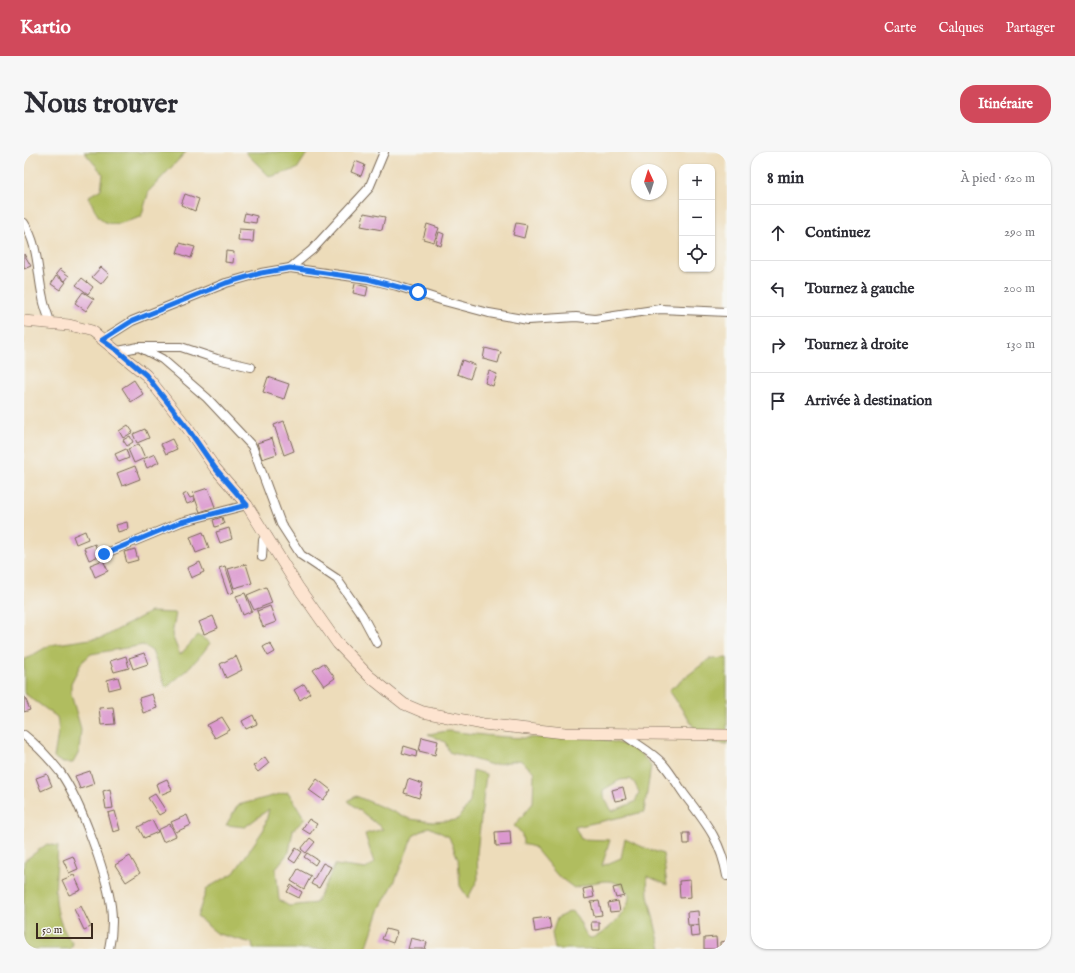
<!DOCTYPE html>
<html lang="fr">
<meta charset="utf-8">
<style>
:root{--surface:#fff;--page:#f7f7f7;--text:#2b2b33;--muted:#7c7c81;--line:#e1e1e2;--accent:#d1495b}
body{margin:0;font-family:"IM FELL English",serif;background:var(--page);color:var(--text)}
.controls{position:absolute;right:12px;top:12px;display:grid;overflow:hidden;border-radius:8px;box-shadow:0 1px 3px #0004}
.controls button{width:36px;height:36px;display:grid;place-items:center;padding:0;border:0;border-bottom:1px solid var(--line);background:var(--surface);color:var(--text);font:20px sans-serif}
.compass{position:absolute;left:607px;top:12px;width:36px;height:36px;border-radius:50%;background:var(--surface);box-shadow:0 1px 3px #0004;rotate:356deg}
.scale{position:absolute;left:12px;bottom:10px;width:57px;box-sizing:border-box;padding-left:4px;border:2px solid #3b2a1e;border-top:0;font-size:11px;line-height:14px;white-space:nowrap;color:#3b2a1e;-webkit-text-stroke:3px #f6f6f2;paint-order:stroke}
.stop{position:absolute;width:12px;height:12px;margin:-9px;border:3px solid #1a73e8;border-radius:50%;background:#fff}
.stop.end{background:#1a73e8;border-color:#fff;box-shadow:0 1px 4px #0008}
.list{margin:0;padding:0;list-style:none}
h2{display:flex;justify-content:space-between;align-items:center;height:52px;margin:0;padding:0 16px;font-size:17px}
h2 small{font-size:13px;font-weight:400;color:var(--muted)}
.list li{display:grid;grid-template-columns:26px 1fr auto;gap:12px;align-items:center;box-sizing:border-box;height:56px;padding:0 16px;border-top:1px solid var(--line)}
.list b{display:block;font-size:15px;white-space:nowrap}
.list em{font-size:13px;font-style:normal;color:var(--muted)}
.icon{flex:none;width:22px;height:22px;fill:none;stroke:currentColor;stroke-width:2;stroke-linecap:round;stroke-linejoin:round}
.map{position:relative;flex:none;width:703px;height:797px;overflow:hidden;border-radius:16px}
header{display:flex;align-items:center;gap:24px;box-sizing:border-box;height:56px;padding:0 20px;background:var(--accent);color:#fff}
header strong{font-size:19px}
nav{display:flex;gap:22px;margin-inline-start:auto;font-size:14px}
.intro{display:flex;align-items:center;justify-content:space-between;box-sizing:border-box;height:96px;padding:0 24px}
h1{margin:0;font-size:28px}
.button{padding:10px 18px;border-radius:16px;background:var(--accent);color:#fff;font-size:14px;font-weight:700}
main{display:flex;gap:24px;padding:0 24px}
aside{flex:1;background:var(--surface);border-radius:16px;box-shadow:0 1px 3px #0004}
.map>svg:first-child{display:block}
.green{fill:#b0bd5f;stroke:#76743e;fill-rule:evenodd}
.building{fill:#db98cf}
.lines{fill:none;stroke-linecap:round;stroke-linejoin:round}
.minor-casing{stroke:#796855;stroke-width:10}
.secondary-casing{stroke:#796855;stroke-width:12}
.minor{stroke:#fff;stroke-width:8}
.secondary{stroke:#fde4d0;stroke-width:11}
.route{stroke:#1a73e8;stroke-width:5}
</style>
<header>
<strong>Kartio</strong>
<nav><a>Carte</a><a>Calques</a><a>Partager</a></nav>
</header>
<div class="intro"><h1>Nous trouver</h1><a class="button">Itinéraire</a></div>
<main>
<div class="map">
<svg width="703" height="797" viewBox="0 0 703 797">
<rect width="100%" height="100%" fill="#f6f6f2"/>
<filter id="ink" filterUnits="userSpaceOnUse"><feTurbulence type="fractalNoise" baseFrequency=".025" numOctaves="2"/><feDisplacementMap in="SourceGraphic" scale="8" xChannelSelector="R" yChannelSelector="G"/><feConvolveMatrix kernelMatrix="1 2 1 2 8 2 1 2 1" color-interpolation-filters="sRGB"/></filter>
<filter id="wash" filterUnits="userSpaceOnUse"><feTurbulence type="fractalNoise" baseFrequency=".012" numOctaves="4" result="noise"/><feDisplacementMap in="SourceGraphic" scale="16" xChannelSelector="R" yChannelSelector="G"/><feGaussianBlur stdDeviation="0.9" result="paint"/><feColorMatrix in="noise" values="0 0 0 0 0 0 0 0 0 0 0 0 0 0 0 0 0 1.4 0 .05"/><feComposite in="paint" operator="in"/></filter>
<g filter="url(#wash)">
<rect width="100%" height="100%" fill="#eddcba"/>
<g class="green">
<path d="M60,0H162L125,39L117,65C86,75 77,78 65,44L77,37L79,22Z"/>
<path d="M221,0H284L273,17L246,25Z"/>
<path d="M126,460L152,461L148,483L156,503L174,483L186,491C174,509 158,522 142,536L128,499L119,493L67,502L58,510L47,531V542L57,577L55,600L49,611H39L30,606L35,575L33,565L0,541V508L26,493L80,485Z"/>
<path d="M703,506V592L679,589L645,538L685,507Z"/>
<path d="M424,579L468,584L499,586L568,584L612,596L627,614L620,660L551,675L557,687L586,688L578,714L597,706L601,687L621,696L639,702L643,733L623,724L624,744L637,797H531L528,781L533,766L547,759C557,765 557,779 566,786C579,785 604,760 605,746C606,741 601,738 597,734C593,731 589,729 583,729C572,729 561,733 550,736L534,724L510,695L499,692C499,683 497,679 490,674L509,651L510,620L496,608L468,613L425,600L421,590L404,582ZM606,627L610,630L615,640L611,650L588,659L579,644V638L596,628Z"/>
<path d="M449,618L462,622L453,701L454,727L444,746L436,734L434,707L425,685L405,675L389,684L370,731L356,756L342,797H229L228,791L194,782L173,765L183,736L210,721L240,677L245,657L221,675L202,673L214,653L264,640L281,667L269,678L265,700L252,716L255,748L265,754L292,751L311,713L342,717L350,711L341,682L359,677L324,649L332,644L386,667L410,670L433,668L446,650Z"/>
<path d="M23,692L34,694C32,730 25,762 49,792L46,797H6L0,794V709Z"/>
</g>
<g id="blocks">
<g class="building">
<path d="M331,9L341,13L337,24L327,20Z"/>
<path d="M161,42L175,47L171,59L157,53Z"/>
<path d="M221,61L233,64L232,71L219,69Z"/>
<path d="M340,61L361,65L358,78L337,74Z"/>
<path d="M492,71L503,73L500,86L489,83Z"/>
<path d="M403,72L415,76L410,90L399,87Z"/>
<path d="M215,77L230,78L229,90L214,89Z"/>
<path d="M415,80L420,82L417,94L412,92Z"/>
<path d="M156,91L171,95L167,106L153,101Z"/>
<path d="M202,99L210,100L209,111L201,110Z"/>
<path d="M0,102L7,114L0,117Z"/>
<path d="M77,115L85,122L77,132L68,125Z"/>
<path d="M36,117L45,124L41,129L32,122Z"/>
<path d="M32,124L42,130L36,138L27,132Z"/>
<path d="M58,126L69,135L64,142L52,133Z"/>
<path d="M331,132L344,135L342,144L329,141Z"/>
<path d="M59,140L70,147L62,159L51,151Z"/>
<path d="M461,196L477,200L474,211L459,207Z"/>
<path d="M438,208L451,213L446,227L433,222Z"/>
<path d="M465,219L473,222L469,234L461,231Z"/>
<path d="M244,225L265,232L260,247L239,240Z"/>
<path d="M110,228L119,242L107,250L98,236Z"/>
<path d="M260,269L270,299L260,303L250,273Z"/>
<path d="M104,273L109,280L99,286L95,279Z"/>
<path d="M121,277L125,286L113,291L109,282Z"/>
<path d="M106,284L109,290L103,294L99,288Z"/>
<path d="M248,286L253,302L238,307L233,291Z"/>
<path d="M148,287L153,297L142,302L137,292Z"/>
<path d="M115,292L121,306L110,311L104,297Z"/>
<path d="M102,297L105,306L95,310L91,302Z"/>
<path d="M131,302L135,310L123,316L119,307Z"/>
<path d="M111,314L116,327L98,334L93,321Z"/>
<path d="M184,336L191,355L176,360L169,341Z"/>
<path d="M163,341L166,346L169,345L171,349L163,352L159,343Z"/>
<path d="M198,365L200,372L191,375L189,368Z"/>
<path d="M103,370L104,377L94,380L92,373Z"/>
<path d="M205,376L208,387L196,391L192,380Z"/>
<path d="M61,379L64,387L52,392L49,384Z"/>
<path d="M179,380L185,396L172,401L166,385Z"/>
<path d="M71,392L75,404L65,408L60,396Z"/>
<path d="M111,397L114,408L103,411L100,400Z"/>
<path d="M79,408L84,419L71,425L66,413Z"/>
<path d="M176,410L180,420L167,426L163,416Z"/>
<path d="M222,412L228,431L210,436L204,417Z"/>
<path d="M201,414L210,440L204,442L195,416Z"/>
<path d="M242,435L248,451L230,458L223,443Z"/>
<path d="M221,441L228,459L219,463L212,444Z"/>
<path d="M246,454L252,470L239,475L233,459Z"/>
<path d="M189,464L194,476L180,482L175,470Z"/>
<path d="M246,491L251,500L244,504L239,495Z"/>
<path d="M120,501L124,512L109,517L105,506Z"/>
<path d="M102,504L105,516L90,520L86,509Z"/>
<path d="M212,504L218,518L202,526L196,512Z"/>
<path d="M300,511L311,526L300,534L289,518Z"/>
<path d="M94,525L97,535L85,538L83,528Z"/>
<path d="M280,532L286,541L276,548L270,538Z"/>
<path d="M128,542L133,556L119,561L115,546Z"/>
<path d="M0,543L6,558L0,560Z"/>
<path d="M89,555L91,572L77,573L75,556Z"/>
<path d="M229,563L233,572L222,577L218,569Z"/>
<path d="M198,565L206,578L191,586L183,573Z"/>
<path d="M398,585L414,589L411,603L395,599Z"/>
<path d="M380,594L393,598L392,605L378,601Z"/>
<path d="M241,605L245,611L234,620L229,614Z"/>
<path d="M66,619L70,632L56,637L51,624Z"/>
<path d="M23,622L28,634L17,639L12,626Z"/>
<path d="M143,627L148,638L136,643L132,632Z"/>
<path d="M293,627L307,638L299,648L285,638Z"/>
<path d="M384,627L399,632L395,646L380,641Z"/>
<path d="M599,635L602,647L591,649L588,638Z"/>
<path d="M86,637L89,656L82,657L79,639Z"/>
<path d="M131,642L142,659L135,663L124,646Z"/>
<path d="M91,659L96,678L89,680L84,661Z"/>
<path d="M163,663L167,673L152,680L147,670Z"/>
<path d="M285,667L293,672L286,682L278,677Z"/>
<path d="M128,668L134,680L120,686L114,675Z"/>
<path d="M146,672L152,684L139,690L134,678Z"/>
<path d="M486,679L487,693L472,694L471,680Z"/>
<path d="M659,681H665V692H660Z"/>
<path d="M286,686L291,690L282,701L277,697Z"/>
<path d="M272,696L278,700L271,711L265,707Z"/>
<path d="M283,701L294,708L291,713L280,705Z"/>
<path d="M49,704L54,717L45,721L39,708Z"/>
<path d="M106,704L116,721L102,730L91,713Z"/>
<path d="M299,711L307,715L295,736L287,732Z"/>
<path d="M274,717L287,724L280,737L267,729Z"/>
<path d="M50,723L57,738L45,743L38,728Z"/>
<path d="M666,728L667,745L656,746L655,729Z"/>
<path d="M267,733L278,740L275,746L263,740Z"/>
<path d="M597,734L600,744L592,746L589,736Z"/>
<path d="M568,735L570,745L561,747L559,737Z"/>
<path d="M575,749L578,763L570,764L567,750Z"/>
<path d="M594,749L596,759L586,760L584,751Z"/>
<path d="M57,754L67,775L60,778L50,757Z"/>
<path d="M674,759L675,773H664L663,760Z"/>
<path d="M525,765L527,777L511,780L509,767Z"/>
<path d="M567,770H575V778H568Z"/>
<path d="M675,773L676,784L667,785L666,774Z"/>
<path d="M362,777L373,780L369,791L358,787Z"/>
<path d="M692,785L693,797H680V786Z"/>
<path d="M387,786L403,790L401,797H384Z"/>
<path d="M703,789V797H696V790Z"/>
</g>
</g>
</g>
<g filter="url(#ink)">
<use href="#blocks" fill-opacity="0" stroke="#796855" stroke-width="1"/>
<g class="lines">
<defs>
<g id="minor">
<path d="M0,71C15,94 13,120 19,146C20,154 24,162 26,170"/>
<path d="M266,116L288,98L345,36L360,0"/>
<path d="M78,188L108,169L202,131L237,121L266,116L344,127L373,134L420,149L465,161L504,168L552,165L571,167L636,157L703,160"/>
<path d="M115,195L138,207L183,246L228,294L257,372L277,403L313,427L338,463L353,491"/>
<path d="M94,199L115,195H157L193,207L227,215"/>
<path d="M80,402L157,370L223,353"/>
<path d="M238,405L239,388L244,385"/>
<path d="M598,581C611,592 627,599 639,612C647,621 653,632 660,642C681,670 697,688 703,724"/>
<path d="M0,583C14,594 25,606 36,620C56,648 82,720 87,754C89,769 88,783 85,797"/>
</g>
<path id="secondary" d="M0,169L45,173L68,179L122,223L162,274L191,316L223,353L274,435L314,492L345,524L380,552L399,560L459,572L541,581L703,583"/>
</defs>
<use href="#minor" class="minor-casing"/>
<use href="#secondary" class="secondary-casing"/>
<use href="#minor" class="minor"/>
<use href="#secondary" class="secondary"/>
</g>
</g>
<g class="lines" filter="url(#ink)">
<path class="route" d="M80,402L157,370L223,353L191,316L162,274L122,223L94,199L78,188L108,169L202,131L237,121L266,116L344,127L394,140"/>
</g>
</svg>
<div class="controls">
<button>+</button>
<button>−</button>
<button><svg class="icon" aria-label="locate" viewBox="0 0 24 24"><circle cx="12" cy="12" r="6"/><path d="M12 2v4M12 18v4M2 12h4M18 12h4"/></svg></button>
</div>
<svg class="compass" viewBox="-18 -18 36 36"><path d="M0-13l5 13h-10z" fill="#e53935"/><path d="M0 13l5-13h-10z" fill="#7c7c81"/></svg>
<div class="scale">50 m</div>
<div class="stop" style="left:394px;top:140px"></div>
<div class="stop end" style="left:80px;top:402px"></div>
</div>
<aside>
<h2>8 min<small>À pied · 620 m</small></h2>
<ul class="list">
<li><svg class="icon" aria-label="ahead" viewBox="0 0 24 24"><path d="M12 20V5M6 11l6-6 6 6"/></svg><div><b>Continuez</b></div><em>290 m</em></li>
<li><svg class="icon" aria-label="left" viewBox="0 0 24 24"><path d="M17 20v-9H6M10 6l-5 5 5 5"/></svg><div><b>Tournez à gauche</b></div><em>200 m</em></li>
<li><svg class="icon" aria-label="right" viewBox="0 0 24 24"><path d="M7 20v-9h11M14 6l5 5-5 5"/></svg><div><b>Tournez à droite</b></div><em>130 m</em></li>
<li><svg class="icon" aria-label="arrive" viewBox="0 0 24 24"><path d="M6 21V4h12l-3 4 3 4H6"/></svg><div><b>Arrivée à destination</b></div></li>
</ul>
</aside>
</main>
